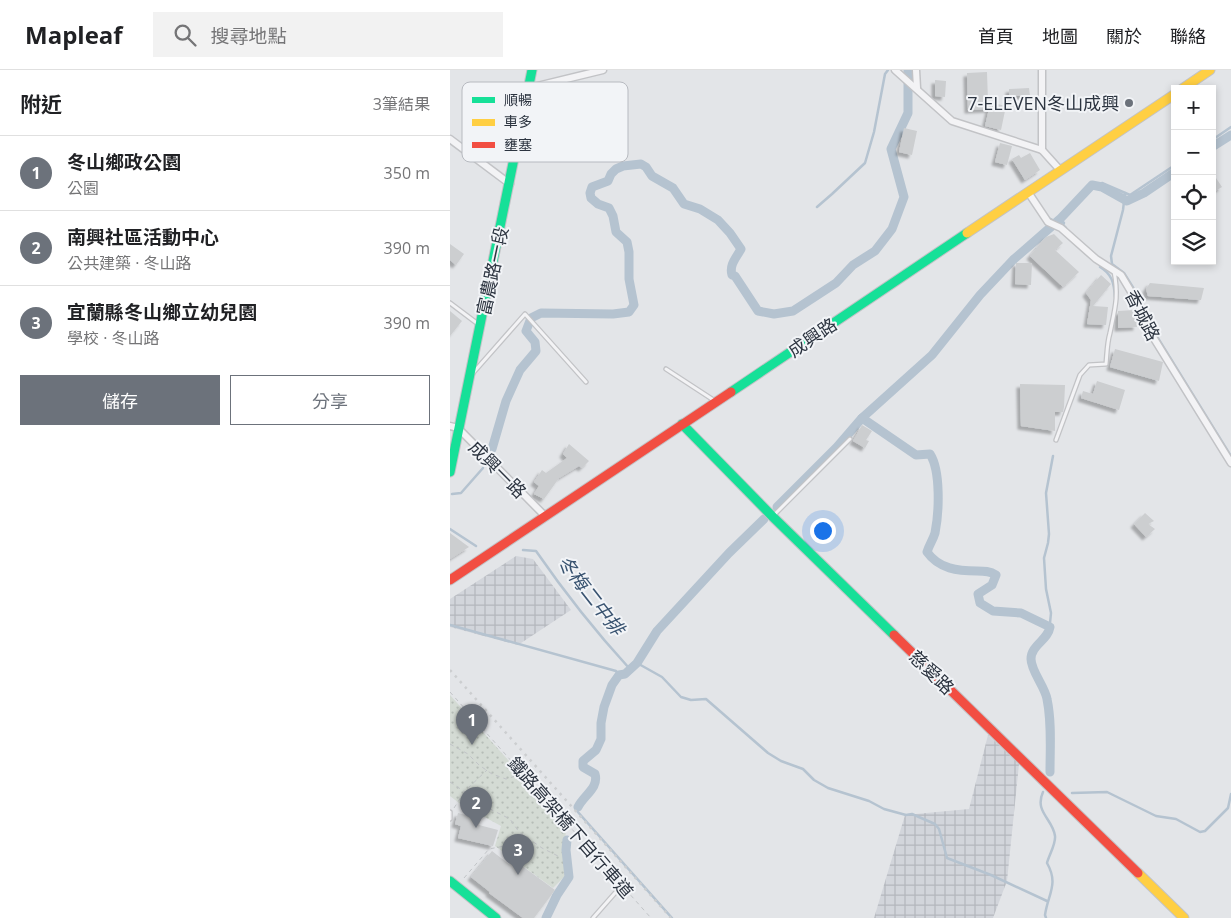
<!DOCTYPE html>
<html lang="zh-TW">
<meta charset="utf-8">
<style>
:root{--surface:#fff;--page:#f2f2f2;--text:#202124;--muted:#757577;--line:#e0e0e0;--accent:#6c727b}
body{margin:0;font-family:"Open Sans","Noto Sans TC",sans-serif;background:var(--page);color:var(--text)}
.controls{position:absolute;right:15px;top:15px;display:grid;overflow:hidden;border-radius:0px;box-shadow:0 2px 8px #0003}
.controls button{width:45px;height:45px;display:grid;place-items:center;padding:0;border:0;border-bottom:1px solid var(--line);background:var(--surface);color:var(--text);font:25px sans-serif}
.you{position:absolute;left:372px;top:460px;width:18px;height:18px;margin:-12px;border:4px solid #fff;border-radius:50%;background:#1a73e8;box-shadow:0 0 0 8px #1a73e833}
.badge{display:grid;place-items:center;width:32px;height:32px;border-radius:50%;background:var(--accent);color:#fff;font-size:16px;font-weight:700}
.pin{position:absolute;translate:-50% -41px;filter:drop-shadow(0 1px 2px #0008)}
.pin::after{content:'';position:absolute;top:26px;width:18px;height:15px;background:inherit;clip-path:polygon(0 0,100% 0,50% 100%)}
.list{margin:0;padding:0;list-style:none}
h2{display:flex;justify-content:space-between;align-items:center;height:65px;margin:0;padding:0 20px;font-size:21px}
h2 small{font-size:16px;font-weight:400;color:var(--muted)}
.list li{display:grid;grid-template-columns:32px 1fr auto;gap:15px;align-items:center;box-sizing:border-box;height:75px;padding:0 20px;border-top:1px solid var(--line)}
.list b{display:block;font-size:19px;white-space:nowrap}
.list p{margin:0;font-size:16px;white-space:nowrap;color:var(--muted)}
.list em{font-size:16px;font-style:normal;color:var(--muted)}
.actions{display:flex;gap:10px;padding:15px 20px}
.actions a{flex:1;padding:11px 0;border:1px solid var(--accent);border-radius:0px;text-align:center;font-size:18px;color:var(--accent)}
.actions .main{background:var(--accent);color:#fff}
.icon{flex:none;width:28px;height:28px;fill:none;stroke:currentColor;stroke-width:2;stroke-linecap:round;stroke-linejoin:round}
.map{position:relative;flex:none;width:781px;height:848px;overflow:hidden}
header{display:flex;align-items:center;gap:30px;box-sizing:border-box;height:70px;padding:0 25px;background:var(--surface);border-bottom:1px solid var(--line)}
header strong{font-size:24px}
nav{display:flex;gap:28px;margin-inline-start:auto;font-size:18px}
.search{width:350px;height:45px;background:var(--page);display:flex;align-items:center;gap:12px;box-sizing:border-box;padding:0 18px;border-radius:0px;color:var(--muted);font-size:19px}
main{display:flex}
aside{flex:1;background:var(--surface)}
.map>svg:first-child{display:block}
.industrial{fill:url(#industrial-grid)}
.grass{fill:url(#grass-dots)}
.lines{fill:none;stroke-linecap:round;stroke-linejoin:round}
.stream{stroke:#b5c3d0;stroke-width:2.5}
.canal{stroke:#b5c3d0;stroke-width:9}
.building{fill:#ccced0;filter:url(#shadow)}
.lane-casing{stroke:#c2c3c6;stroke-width:5.5}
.street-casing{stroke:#c2c3c6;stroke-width:9}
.fast-casing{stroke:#c2c3c6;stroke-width:11}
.slow-casing{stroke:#c2c3c6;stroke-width:11}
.jam-casing{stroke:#c2c3c6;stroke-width:11}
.path{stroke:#c1c4c7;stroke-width:1;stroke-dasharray:4 4;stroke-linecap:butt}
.lane{stroke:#f3f3f5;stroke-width:3}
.street{stroke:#f3f3f5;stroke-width:6}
.fast{stroke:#16e098;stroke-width:9}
.slow{stroke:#ffcf43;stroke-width:9}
.jam{stroke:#f24e42;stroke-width:9}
.rail{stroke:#ccced0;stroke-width:2.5;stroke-dasharray:2.5 5;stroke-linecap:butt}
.poi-dot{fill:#6c727b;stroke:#f2f4f7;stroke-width:2}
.labels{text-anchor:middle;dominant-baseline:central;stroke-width:4;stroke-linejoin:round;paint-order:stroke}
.poi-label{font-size:18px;fill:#2c3440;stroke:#f2f4f7;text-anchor:end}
.street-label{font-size:18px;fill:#2c3440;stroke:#f2f4f7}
.water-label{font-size:19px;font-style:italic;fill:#395370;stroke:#f2f4f7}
.key{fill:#f2f4f7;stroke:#b7bac0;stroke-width:1}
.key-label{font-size:14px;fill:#2c3440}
</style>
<header>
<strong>Mapleaf</strong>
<div class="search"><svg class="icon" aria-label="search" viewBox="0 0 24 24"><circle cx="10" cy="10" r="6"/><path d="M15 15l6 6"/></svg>搜尋地點</div>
<nav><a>首頁</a><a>地圖</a><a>關於</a><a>聯絡</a></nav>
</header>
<main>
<aside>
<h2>附近<small>3筆結果</small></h2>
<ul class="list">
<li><span class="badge">1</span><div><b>冬山鄉政公園</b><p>公園</p></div><em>350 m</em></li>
<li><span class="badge">2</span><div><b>南興社區活動中心</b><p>公共建築 · 冬山路</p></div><em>390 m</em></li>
<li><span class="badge">3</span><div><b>宜蘭縣冬山鄉立幼兒園</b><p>學校 · 冬山路</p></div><em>390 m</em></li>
</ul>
<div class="actions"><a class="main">儲存</a><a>分享</a></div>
</aside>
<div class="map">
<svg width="781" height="848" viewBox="0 0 781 848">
<defs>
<pattern id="industrial-grid" width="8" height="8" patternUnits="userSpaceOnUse" patternTransform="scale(1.25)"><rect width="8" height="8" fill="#d2d5db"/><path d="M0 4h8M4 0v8" fill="none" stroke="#b4b7bd"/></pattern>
<pattern id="grass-dots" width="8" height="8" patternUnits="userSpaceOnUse" patternTransform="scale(1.25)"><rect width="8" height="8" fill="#d4dbd4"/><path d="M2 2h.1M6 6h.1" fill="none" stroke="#b6bdb7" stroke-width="1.8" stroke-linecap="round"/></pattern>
<filter id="shadow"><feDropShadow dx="-3.5" dy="3.5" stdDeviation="1" flood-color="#0004"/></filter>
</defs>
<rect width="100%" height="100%" fill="#e3e5e8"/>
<g class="industrial">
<path d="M66,486L83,489L121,540L68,575L0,557V529Z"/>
<path d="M538,665L569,694L557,811L543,848H424L455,745L519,739Z"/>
</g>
<path class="grass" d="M0,625L116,755L115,779L117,804L103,818L45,776L51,756L9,733L0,726Z"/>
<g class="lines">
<g class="stream">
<path d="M762,70L781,57"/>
<path d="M652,113L680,125L725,95"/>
<path d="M675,123L673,140L661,186L662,194L674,203L689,227L698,252L781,386"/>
<path d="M367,137L382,124L415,93L424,62L435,4L438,0"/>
<path d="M600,149L613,155"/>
<path d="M610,149L614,153L613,155L616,158"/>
<path d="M650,197C662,204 664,213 665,227"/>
<path d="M2,424L11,423L33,398"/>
<path d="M0,459L26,476"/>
<path d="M73,480L86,481C115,523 145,561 179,598"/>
<path d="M600,553L601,543L596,519L594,488L598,473L599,464L596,423L603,386"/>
<path d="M0,555L166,601L169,605"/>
<path d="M187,593L212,607L231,627L241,630L256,629L318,683L331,691L353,699L364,710L378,718L419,731L434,739L456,745L462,744L485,754L489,759L497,788L541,805L597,831"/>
<path d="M593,722C584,742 603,749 605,766C606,774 599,785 597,793C609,814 598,824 595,845L596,848"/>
<path d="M622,723L657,722L706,746L726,749L750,762L755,761L778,738L781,724"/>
<path d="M127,741L222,848"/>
</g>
<g class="canal">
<path d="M762,77L781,65"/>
<path d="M412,348L466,385L480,384C491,401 489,443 485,463C483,470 479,475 477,482C489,499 508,501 527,501C534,501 540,501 546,505L542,515L528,524L530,533L543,541L571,543L600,557C598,570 581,575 581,589C581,601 595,617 597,629C602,653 600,678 600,702"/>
<path d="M42,379L56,331L70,300L86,281L85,272L76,261L81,248L91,243L163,244L179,242L184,235L179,209V182L177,172L166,162L163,146L159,138L148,134L141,128L140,123L142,117L158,111L161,104L166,99L173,96L191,94L196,97L202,106L223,118L234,134L250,139L268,150L280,163L291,179C286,188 279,195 282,205L285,206L308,241L324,244L343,241L386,213L403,195L425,181L442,159L454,127L441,79L458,43V0"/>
<path d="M327,437L387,377L412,348L482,285L530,225L563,190L610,149L642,115L652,117L677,131L694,123L725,102"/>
<path d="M128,737C134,725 149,718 145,704L133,697V691L146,680L151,669V653L154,637L162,615L169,605L175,604L187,593L207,561L279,483L314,449"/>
<path d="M96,848L107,825L119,807L116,780L117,770"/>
</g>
</g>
<g class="building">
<path d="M537,2L538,32L556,36L551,60L535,56L539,39L518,40L517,3Z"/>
<path d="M485,10L496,11L495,27L485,26Z"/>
<path d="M579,18L580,26H559V19Z"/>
<path d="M454,58L467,61L462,85L449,82Z"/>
<path d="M550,73L562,76L557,95L545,92Z"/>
<path d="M580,83L590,100L575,110L562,89L569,85L571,88Z"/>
<path d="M762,102L772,117L762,123Z"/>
<path d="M604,164L613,173L605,180L629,202L613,217L580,186L596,167Z"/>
<path d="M0,174L14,184L6,195L0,190Z"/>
<path d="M566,193H582L581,215L565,214Z"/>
<path d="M651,205L661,214L643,236L658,237L656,255L637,254L641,230L636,223Z"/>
<path d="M700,213L754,218L751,230L698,226L696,219Z"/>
<path d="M685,240L687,257L668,258V241Z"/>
<path d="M0,241L12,251L0,266Z"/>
<path d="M665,279L713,292L709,311L660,297Z"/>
<path d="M647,311L675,320L669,340L631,328L633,321L643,324Z"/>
<path d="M570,314L615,315L614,337L613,342H605V361L571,356Z"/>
<path d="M412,355L422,361L416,370L419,371L415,378L403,371Z"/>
<path d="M119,374L139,391L132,398L129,396L109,408L94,429L84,424L89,416L84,412L92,400L96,403L117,388L113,384Z"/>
<path d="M695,443L704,451L698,454L705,459L696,467L684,454Z"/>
<path d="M0,463L19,477L0,489Z"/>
<path d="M8,743L31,749L29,755L48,760L43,776L8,768L11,756L5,754Z"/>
<path d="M42,781L60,795L64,790L105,820L84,848H73L39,823L40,822L21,807Z"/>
</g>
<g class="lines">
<defs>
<g id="lane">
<path d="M0,233L28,254"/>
<path d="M216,299L265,331"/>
<path d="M23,303L75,244L136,312"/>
<path d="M606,370L630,305L639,295L656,294C657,284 657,273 660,263C665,238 669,227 664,201"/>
<path d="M323,446L400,369"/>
<path d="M0,742V749"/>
<path d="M143,848L165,823"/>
</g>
<g id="street">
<path d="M445,0L502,51L592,80L610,100"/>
<path d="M466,0L467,18"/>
<path d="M79,18L153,0"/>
<path d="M0,69L60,114"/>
<path d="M592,80V0"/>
<path d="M578,122L598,152L611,158L646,189L671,205L689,235L695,254L781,393"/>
<path d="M0,356L8,358L95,446"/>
</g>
<g id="fast">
<path d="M281,322L517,163"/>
<path d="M232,354L323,447L444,565"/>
<path d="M0,402L82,0"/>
<path d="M0,811L46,848"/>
</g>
<g id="slow">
<path d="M732,19L760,0"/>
<path d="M517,163L725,24"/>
<path d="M688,803L734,848"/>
</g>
<g id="jam">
<path d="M0,510L281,322"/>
<path d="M444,565L688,803"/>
</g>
</defs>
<use href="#lane" class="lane-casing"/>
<use href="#street" class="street-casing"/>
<use href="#fast" class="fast-casing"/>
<use href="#slow" class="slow-casing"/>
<use href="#jam" class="jam-casing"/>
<g class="path">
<path d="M0,622L201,848"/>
<path d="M0,674L18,684L29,695L42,704L56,709L72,704"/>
<path d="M0,712L42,740L60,749L69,762L92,778L108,786"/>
<path d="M4,738L15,721L37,700"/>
<path d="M14,808L39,779L65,774L70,764"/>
</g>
<use href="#lane" class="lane"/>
<use href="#street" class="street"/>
<use href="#fast" class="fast"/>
<use href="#slow" class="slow"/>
<use href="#jam" class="jam"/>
<path class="rail" d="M0,600L221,848"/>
</g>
<circle class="poi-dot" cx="679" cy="33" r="5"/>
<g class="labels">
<g class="poi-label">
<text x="669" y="33">7-ELEVEN冬山成興</text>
</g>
<g class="street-label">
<text transform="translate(42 201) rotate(-78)">富農路一段</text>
<text transform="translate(693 245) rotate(63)">香城路</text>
<text transform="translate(362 267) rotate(-34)">成興路</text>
<text transform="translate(48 399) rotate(45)">成興一路</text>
<text transform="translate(482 602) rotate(44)">慈愛路</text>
<text transform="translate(121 757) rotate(49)">鐵路高架橋下自行車道</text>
</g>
<g class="water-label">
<text transform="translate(141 525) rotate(52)">冬梅二中排</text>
</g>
</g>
<rect x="12" y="12" width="166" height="80" rx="8" class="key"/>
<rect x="22" y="27" width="23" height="6" fill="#16e098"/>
<rect x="22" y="49" width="23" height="7" fill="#ffcf43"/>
<rect x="22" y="72" width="23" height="6" fill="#f24e42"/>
<g class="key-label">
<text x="54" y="35">順暢</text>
<text x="54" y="57">車多</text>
<text x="54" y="80">壅塞</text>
</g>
</svg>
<div class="controls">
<button>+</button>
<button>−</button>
<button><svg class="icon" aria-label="locate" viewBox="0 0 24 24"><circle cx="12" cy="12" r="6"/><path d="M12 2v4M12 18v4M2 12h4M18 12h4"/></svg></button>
<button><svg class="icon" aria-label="layers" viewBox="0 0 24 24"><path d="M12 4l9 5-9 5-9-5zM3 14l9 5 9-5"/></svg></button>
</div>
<div class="you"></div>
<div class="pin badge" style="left:22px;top:675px">1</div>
<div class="pin badge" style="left:26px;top:758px">2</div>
<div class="pin badge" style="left:68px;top:805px">3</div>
</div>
</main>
